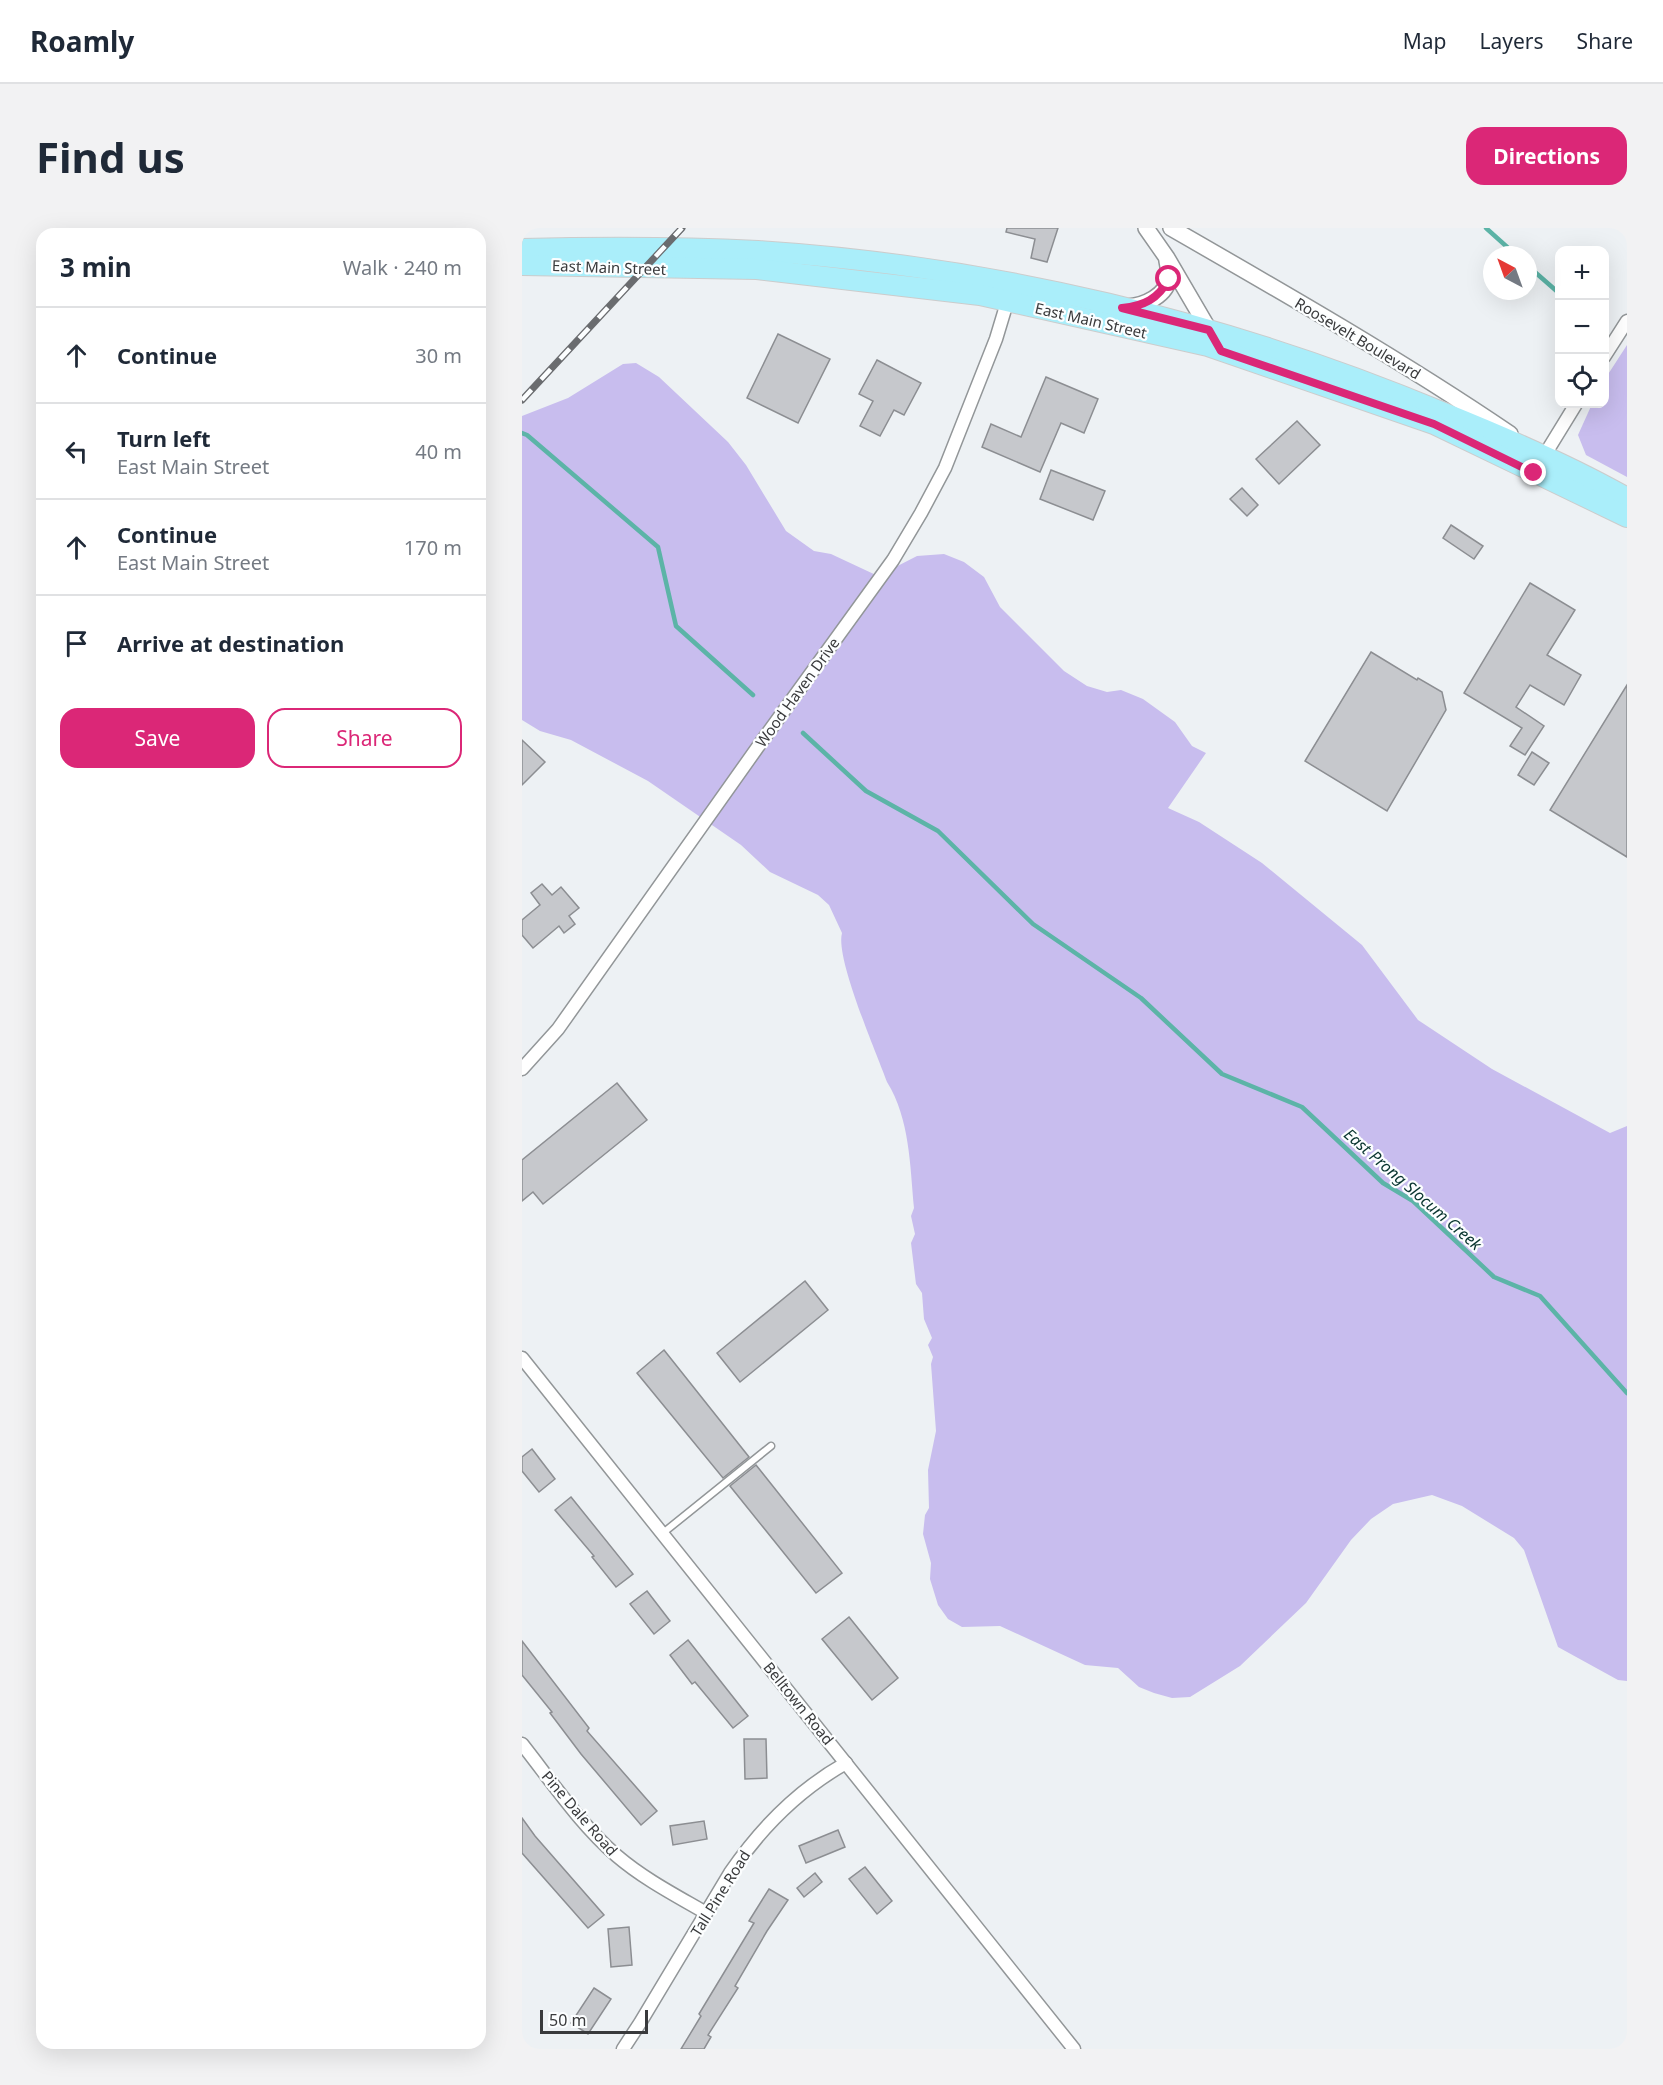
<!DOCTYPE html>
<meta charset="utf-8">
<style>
:root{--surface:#fff;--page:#f2f2f3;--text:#1f2937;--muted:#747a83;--line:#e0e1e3;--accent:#db2777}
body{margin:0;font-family:"Noto Sans",sans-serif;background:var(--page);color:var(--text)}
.controls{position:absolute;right:18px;top:18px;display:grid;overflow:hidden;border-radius:12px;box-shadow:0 6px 24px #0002}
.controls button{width:54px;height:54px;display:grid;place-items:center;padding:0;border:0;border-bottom:2px solid var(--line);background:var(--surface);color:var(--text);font:30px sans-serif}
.compass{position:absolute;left:961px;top:18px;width:54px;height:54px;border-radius:50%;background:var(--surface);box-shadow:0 6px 24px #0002;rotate:319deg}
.scale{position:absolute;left:18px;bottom:15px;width:108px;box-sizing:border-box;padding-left:6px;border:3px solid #393a3c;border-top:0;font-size:16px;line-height:21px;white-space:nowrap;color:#393a3c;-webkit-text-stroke:4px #fcfeff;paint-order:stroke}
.stop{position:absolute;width:18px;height:18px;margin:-14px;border:4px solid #db2777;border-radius:50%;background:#fff}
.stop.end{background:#db2777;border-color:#fff;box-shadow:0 2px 6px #0008}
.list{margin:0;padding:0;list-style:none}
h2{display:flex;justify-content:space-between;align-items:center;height:78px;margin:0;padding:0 24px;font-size:26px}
h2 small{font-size:20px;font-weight:400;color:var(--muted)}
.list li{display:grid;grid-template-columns:39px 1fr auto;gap:18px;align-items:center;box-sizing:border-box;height:96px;padding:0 24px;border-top:2px solid var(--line)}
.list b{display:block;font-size:22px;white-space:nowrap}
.list p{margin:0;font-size:20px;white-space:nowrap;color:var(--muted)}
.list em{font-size:20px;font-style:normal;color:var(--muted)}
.actions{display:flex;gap:12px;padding:18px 24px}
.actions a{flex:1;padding:14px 0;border:2px solid var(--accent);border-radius:18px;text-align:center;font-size:21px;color:var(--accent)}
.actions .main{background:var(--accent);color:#fff}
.icon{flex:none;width:33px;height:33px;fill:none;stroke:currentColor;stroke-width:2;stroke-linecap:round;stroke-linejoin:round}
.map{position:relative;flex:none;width:1105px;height:1821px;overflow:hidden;border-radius:18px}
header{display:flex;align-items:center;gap:36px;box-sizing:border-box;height:84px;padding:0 30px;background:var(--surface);border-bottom:2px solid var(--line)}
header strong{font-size:28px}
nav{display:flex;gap:33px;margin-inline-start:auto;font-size:21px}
.intro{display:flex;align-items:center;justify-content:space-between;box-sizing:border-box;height:144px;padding:0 36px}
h1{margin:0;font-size:42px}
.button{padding:15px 27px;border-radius:18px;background:var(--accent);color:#fff;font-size:21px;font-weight:700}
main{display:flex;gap:36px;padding:0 36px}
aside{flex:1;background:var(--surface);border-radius:18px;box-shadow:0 6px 24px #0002}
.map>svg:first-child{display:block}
.green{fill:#c8bdee}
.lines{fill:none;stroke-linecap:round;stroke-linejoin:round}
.stream{stroke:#5cb4a7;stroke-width:4.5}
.building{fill:#c6c8cc;stroke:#8c8e92;stroke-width:1.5}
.service-casing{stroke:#929698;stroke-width:9}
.minor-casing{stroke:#929698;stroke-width:15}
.tertiary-casing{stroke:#929698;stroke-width:18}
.primary-casing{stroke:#ccc;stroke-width:22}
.service{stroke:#fff;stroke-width:6}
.minor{stroke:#fff;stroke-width:12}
.tertiary{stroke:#fff;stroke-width:15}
.primary{stroke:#aaeefa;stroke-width:20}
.rail-casing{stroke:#6a6c6f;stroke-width:7}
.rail{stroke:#fcfeff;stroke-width:4.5;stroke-dasharray:14;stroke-linecap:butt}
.route{stroke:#db2777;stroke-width:8}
.labels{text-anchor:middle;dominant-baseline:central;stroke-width:4.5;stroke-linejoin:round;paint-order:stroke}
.street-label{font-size:15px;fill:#393a3c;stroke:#fcfeff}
.water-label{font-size:16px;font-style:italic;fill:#08342f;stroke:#fcfeff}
</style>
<header>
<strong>Roamly</strong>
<nav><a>Map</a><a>Layers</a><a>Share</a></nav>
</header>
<div class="intro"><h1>Find us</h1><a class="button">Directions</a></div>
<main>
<aside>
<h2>3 min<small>Walk · 240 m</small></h2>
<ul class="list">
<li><svg class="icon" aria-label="ahead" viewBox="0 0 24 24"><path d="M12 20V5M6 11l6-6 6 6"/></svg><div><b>Continue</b></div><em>30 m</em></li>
<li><svg class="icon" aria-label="left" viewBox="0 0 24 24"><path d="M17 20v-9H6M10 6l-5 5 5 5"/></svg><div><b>Turn left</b><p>East Main Street</p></div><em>40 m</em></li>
<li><svg class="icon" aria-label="ahead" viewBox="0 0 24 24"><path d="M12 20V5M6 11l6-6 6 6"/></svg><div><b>Continue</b><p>East Main Street</p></div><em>170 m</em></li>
<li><svg class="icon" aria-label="arrive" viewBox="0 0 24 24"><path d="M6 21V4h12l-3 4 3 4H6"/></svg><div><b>Arrive at destination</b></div></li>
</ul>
<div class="actions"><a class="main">Save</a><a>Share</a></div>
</aside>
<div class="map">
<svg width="1105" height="1821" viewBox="0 0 1105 1821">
<rect width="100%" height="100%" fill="#edf1f4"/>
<g class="green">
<path d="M1105,117V249L1064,227L1056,207L1070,176H1082L1083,151Z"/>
<path d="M114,135L137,149L206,214L224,237L264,303L292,323L309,326L356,348L395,328L422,326L442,334L462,349L478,379L542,443L565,458L585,464L599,462L621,471L653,494L670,518L684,525L646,580L677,594L740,635L840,717L896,792L970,841L1088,905L1105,898V1453L1096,1452L1036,1419L1002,1322L992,1310L940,1278L910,1267L871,1276L849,1291L829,1312L784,1375L718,1438L668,1469L650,1470L632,1465L617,1459L596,1440L563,1437L478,1398L440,1399L426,1391L416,1377L408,1351L409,1335L401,1306L403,1287L407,1280L406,1242L414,1203L409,1136L411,1129L406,1117L410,1110L402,1091L400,1065L394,1056L389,1015L393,1006L389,988L392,980C388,938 388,891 365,854C355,826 313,730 320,705L307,677L296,667L248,644L219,617L126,553L49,512L18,503L0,492V188L46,170L101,136Z"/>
</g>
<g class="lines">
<g class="stream">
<path d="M964,0L994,27"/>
<path d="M1006,38L1038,66"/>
<path d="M0,205L5,207L136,319L154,398L231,467"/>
<path d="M281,505L344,563L416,603L511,696L619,770L700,846L780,879L861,955L891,973L972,1049L1018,1068L1105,1165"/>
</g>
</g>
<g class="building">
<path d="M485,0H536L525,34L509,30L513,11L484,4Z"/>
<path d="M256,106L308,131L276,195L225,170Z"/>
<path d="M355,132L399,155L382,187L372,182L358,208L338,198L351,173L337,166Z"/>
<path d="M524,149L576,171L562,205L539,195L518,244L460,219L469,196L499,209Z"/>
<path d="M775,193L798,217L757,256L734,231Z"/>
<path d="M529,242L583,263L571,292L518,271Z"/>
<path d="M720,260L736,277L725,288L708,271Z"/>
<path d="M929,297L961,318L952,331L921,310Z"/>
<path d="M1008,355L1053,382L1025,427L1059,447L1042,477L1008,457L994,479L1022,498L1003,527L988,518L1000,500L942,465Z"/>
<path d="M849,424L895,452L896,450L920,464L924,482L865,583L783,533Z"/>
<path d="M1105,457V629L1028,582Z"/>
<path d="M0,512L23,534L0,557Z"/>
<path d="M1010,524L1027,535L1012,557L996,547Z"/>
<path d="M20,656L30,667L39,659L57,680L47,688L53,696L42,705L37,698L11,720L0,707V692L18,677L9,665Z"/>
<path d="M95,855L125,892L21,976L11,964L0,973V932Z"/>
<path d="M283,1053L306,1082L218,1154L195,1125Z"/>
<path d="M142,1122L227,1229L201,1250L115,1145Z"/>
<path d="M10,1221L33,1251L17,1264L0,1243V1229Z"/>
<path d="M234,1237L320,1345L294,1365L208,1258Z"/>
<path d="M49,1269L111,1346L94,1359L70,1329L72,1328L33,1282Z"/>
<path d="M125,1363L148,1393L132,1406L108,1376Z"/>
<path d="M327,1389L376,1450L350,1472L300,1411Z"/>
<path d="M166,1412L226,1488L211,1500L173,1454L170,1456L148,1427Z"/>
<path d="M0,1413L67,1500L65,1503L135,1583L119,1597L59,1526L28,1485L30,1484L0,1447Z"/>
<path d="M222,1511H244L245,1550L223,1551Z"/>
<path d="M0,1590L13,1608L82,1687L66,1700L0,1625Z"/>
<path d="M182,1593L185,1611L151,1617L148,1598Z"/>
<path d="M316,1602L323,1619L284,1635L277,1618Z"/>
<path d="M343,1639L370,1673L355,1686L327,1651Z"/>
<path d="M293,1645L300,1654L282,1669L275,1660Z"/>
<path d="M247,1661L266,1672L245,1703L213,1758L216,1760L186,1807L189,1809L182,1821H159L179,1788L177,1786L232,1695L227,1693Z"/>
<path d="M107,1699L110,1737L89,1739L86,1701Z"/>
<path d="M72,1760L89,1771L66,1806L49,1795Z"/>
</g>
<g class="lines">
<defs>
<path id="service" d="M141,1305L249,1218"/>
<g id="minor">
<path d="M1082,129L1105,93"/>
<path d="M1019,233L1054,176"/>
<path d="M0,841L36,801L240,513L371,332L399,285L423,240L474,111L487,68"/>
<path d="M0,1130L552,1821"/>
<path d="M0,1516C30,1554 58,1596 95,1628C122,1651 153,1667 184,1685"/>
<path d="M101,1821L118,1795L208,1645C238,1601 278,1561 324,1535"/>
</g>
<g id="tertiary">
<path d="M624,0L645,30L690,107"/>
<path d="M649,0C764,66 879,132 988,206"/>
<path d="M605,79C621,78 646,68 647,48C647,43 646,38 645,33"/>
</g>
<g id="primary">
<path d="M0,21C79,19 157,19 236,23C471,38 705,94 922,185C984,210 1047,237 1105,270"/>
<path d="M0,37L235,41L458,67L686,118L912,196L1105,289"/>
</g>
</defs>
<use href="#service" class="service-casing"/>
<use href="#minor" class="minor-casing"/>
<use href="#tertiary" class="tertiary-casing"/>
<use href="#primary" class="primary-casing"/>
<use href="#service" class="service"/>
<use href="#minor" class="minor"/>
<use href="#tertiary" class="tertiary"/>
<use href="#primary" class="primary"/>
<defs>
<path id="rail" d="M0,172L160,0"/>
</defs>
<use href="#rail" class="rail-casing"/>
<use href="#rail" class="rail"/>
</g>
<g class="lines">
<path class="route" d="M647,51C636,71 622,78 600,80L687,102L699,123L912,196L1012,245"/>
</g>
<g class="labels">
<g class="street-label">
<text transform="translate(87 39) rotate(2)">East Main Street</text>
<text transform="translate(569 92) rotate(13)">East Main Street</text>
<text transform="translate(836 110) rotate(31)">Roosevelt Boulevard</text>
<text transform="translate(275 464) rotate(-54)">Wood Haven Drive</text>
<text transform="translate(277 1475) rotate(51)">Belltown Road</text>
<text transform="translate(58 1585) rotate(49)">Pine Dale Road</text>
<text transform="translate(198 1665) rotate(-58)">Tall Pine Road</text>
</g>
<g class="water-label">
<text transform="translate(891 961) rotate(41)">East Prong Slocum Creek</text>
</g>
</g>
</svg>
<div class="controls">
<button>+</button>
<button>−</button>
<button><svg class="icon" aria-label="locate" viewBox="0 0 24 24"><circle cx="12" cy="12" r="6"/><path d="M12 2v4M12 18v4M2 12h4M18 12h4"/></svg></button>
</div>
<svg class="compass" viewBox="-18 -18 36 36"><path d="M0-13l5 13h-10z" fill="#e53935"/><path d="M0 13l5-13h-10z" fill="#747a83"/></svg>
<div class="scale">50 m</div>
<div class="stop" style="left:647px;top:51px"></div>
<div class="stop end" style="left:1012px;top:245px"></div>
</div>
</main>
